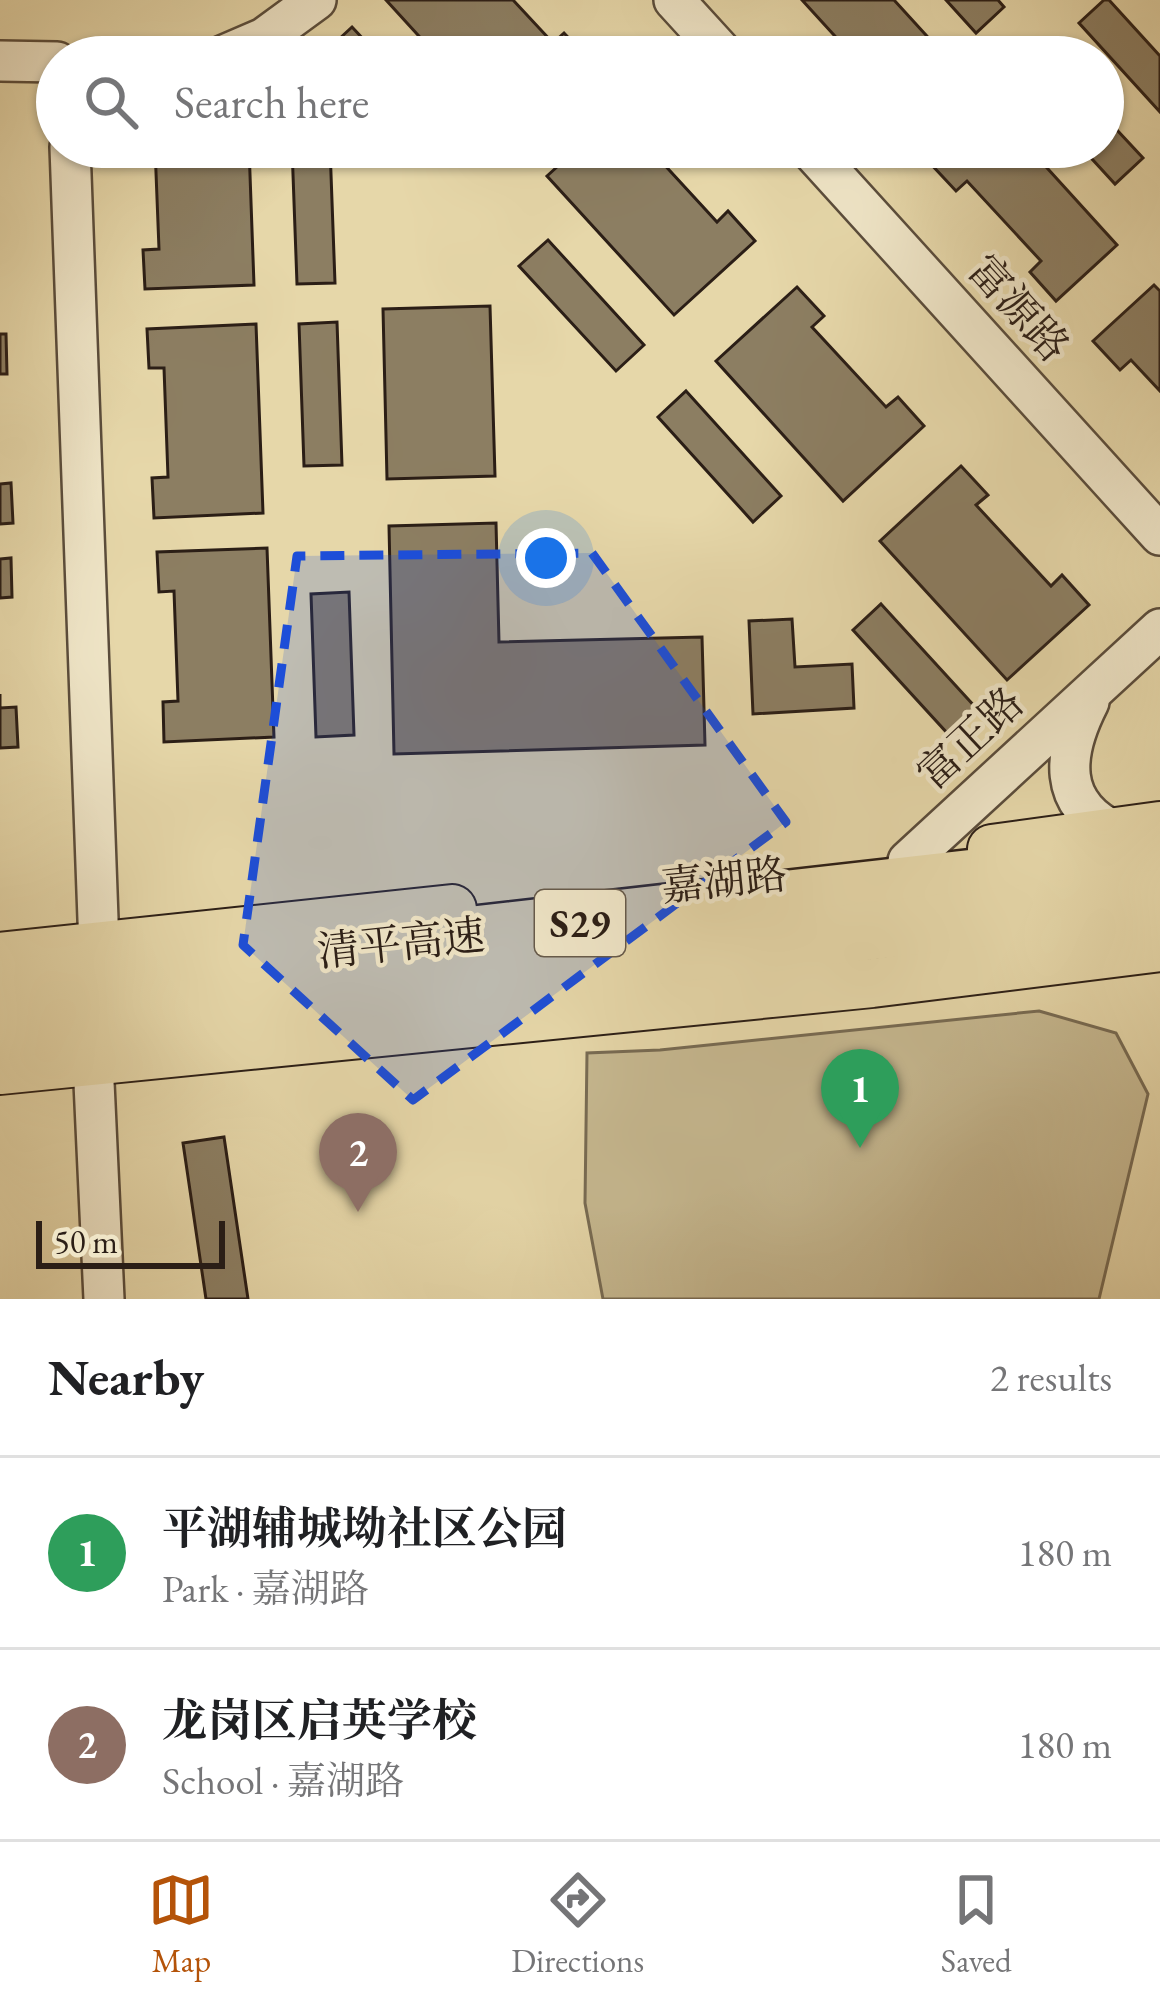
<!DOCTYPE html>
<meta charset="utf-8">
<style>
:root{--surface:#fff;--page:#f2f2f2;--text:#202124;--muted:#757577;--line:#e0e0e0;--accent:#b45309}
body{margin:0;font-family:"EB Garamond","Noto Serif SC",serif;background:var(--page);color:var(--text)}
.scale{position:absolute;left:36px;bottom:30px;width:189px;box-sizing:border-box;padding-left:12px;border:6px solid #2b1e16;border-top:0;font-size:33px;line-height:42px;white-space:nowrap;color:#2b1e16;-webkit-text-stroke:9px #efe5c7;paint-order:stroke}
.you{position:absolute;left:546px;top:558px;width:42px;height:42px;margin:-30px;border:9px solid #fff;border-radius:50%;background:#1a73e8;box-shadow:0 0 0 18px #1a73e833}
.badge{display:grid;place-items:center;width:78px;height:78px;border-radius:50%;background:var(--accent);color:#fff;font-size:39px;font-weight:700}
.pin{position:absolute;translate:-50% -99px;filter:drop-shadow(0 3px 6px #0008)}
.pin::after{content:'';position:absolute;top:63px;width:42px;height:36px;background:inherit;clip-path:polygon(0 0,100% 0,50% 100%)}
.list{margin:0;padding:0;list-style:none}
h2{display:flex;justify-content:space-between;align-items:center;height:156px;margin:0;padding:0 48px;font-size:51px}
h2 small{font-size:39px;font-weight:400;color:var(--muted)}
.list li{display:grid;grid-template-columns:78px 1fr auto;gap:36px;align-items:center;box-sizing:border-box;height:192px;padding:0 48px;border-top:3px solid var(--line)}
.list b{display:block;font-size:45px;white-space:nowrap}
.list p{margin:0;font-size:39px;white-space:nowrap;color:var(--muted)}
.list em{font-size:39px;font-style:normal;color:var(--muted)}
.icon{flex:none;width:66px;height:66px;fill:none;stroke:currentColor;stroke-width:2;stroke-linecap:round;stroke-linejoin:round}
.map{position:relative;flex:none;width:1160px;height:1299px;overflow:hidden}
.search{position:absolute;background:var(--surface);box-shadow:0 3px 9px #0004;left:36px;right:36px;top:36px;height:132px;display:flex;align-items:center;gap:30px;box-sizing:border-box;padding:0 42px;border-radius:66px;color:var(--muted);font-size:45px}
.sheet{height:540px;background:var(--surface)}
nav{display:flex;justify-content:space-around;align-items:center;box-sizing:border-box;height:168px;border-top:3px solid var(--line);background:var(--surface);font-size:33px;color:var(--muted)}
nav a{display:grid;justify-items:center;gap:6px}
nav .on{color:var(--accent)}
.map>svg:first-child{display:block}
.green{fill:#c6b890;stroke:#786b53;stroke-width:3}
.building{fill:#8c7e62;stroke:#2b1e16;stroke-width:3}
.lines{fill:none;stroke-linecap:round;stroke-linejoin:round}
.minor-casing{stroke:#5a4c3b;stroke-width:44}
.major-casing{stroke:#2b1e16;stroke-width:52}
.highway-casing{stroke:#2b1e16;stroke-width:62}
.minor{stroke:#efe5c7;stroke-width:39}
.major{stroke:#e6d7a9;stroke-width:48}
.highway{stroke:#e6d7a9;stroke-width:57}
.marked{fill:#1d4ed8;fill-opacity:0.2;stroke:#1d4ed8;stroke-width:9;stroke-dasharray:24 15;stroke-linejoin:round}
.labels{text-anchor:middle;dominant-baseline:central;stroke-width:9;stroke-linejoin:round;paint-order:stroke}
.shield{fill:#efe5c7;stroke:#665a4b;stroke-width:3}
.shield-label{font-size:39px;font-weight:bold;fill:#2b1e16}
.street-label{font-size:42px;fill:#2b1e16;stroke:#efe5c7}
</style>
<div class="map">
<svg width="1160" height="1299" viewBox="0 0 1160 1299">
<rect width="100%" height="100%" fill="#e6d7a9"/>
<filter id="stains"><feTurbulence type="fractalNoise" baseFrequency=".00167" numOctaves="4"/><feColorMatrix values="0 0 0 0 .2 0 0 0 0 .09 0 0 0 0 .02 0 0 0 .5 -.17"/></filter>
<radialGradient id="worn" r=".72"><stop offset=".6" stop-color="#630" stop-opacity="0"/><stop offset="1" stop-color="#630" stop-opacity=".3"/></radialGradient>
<path class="green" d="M1039,1011L1116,1033L1148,1094L1099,1299H603L585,1203L587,1053L660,1050Z"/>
<g class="building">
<path d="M386,0H513L553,43L564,33L587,57H438Z"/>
<path d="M802,0H894L946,57H854Z"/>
<path d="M946,0H998L1004,7L976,33Z"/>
<path d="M1104,0H1109L1160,56V112L1079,23Z"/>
<path d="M352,27L380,57H328L324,53Z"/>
<path d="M1103,115L1143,158L1115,184L1081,147H1103Z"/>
<path d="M155,147H249L254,285L145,289L143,250L159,249Z"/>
<path d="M292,147H330L335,283L297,284Z"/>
<path d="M579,147H648L717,222L728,211L755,241L674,315L547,176Z"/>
<path d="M945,147H1028L1117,245L1056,301L1030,272L1041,261L967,181L956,191L929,162Z"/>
<path d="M548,240L644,345L616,371L519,266Z"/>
<path d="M1154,285L1160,291V391L1131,360L1120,370L1093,341Z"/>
<path d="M797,287L824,316L812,327L886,407L898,397L924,426L843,501L716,361Z"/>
<path d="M490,306L495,476L387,479L383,309Z"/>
<path d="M337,322L342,465L304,466L299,324Z"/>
<path d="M256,324L263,513L154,518L152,478L168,477L164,368H149L147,329Z"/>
<path d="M0,334H6L7,374H0Z"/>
<path d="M686,391L781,496L753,522L658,417Z"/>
<path d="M961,466L988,495L976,505L1051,586L1062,575L1089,605L1007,680L880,541Z"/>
<path d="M11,483L13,523L0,524V484Z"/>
<path d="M496,523L499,642L702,637L705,745L394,754L389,526Z"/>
<path d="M267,548L274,737L164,742L163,702L178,701L174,591L159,592L157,552Z"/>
<path d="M11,558L12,597L0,598V559Z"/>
<path d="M349,592L354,735L316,737L311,594Z"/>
<path d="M881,604L977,709L949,735L853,630Z"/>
<path d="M792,619L795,667L852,664L854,708L753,714L749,621Z"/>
<path d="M0,694V708L16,707L18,747L0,748Z"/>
<path d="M224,1137L248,1299H206L183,1143Z"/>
</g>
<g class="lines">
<defs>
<g id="minor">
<path d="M674,0L726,57"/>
<path d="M220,57L264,38L316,0"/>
<path d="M0,61L57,62"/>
<path d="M70,147L99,947"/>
<path d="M808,147L1160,535"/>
<path d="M1089,702C1063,753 1056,804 1116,832"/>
<path d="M908,861L1160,629"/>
<path d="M93,1061L104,1299"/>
</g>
<g id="major">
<path d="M992,849L1160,826"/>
<path d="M0,957L452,909"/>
<path d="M0,1070L872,983L1160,947"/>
</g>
<g id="highway">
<path d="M0,989L1160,857"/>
<path d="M0,1030L1160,898"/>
</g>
</defs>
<use href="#minor" class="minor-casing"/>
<use href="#major" class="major-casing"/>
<use href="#highway" class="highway-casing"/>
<use href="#minor" class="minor"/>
<use href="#major" class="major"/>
<use href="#highway" class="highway"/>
</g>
<path class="marked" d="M592,553L786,822L413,1100L243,945L297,556Z"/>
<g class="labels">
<rect class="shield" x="535" y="890" width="90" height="66" rx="9"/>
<g class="shield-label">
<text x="580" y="923">S29</text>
</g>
<g class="street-label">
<text transform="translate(1019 308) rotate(48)">富源路</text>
<text transform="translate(970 738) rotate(-43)">富正路</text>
<text transform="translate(724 880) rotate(-6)">嘉湖路</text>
<text transform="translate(401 943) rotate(-6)">清平高速</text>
</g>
</g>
<rect width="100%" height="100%" filter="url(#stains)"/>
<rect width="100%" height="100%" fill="url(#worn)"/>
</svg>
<div class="scale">50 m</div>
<div class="you"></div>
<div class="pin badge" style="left:860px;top:1148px;background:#2e9e5b">1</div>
<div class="pin badge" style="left:358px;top:1212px;background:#8d6e63">2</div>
<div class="search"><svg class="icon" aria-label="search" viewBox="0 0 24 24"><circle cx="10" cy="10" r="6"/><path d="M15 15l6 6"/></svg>Search here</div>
</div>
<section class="sheet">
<h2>Nearby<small>2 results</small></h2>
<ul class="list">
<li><span class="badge" style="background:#2e9e5b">1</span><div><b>平湖辅城坳社区公园</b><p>Park · 嘉湖路</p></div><em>180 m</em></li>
<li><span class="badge" style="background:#8d6e63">2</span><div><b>龙岗区启英学校</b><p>School · 嘉湖路</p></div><em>180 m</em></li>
</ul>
</section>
<nav>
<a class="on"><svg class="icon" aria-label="map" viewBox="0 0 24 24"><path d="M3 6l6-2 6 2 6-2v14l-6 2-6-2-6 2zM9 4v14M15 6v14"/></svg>Map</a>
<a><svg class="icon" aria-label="directions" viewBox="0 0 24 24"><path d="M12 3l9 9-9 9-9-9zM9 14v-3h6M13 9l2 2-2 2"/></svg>Directions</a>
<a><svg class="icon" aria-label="saved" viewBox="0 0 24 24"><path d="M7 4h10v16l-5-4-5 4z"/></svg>Saved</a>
</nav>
